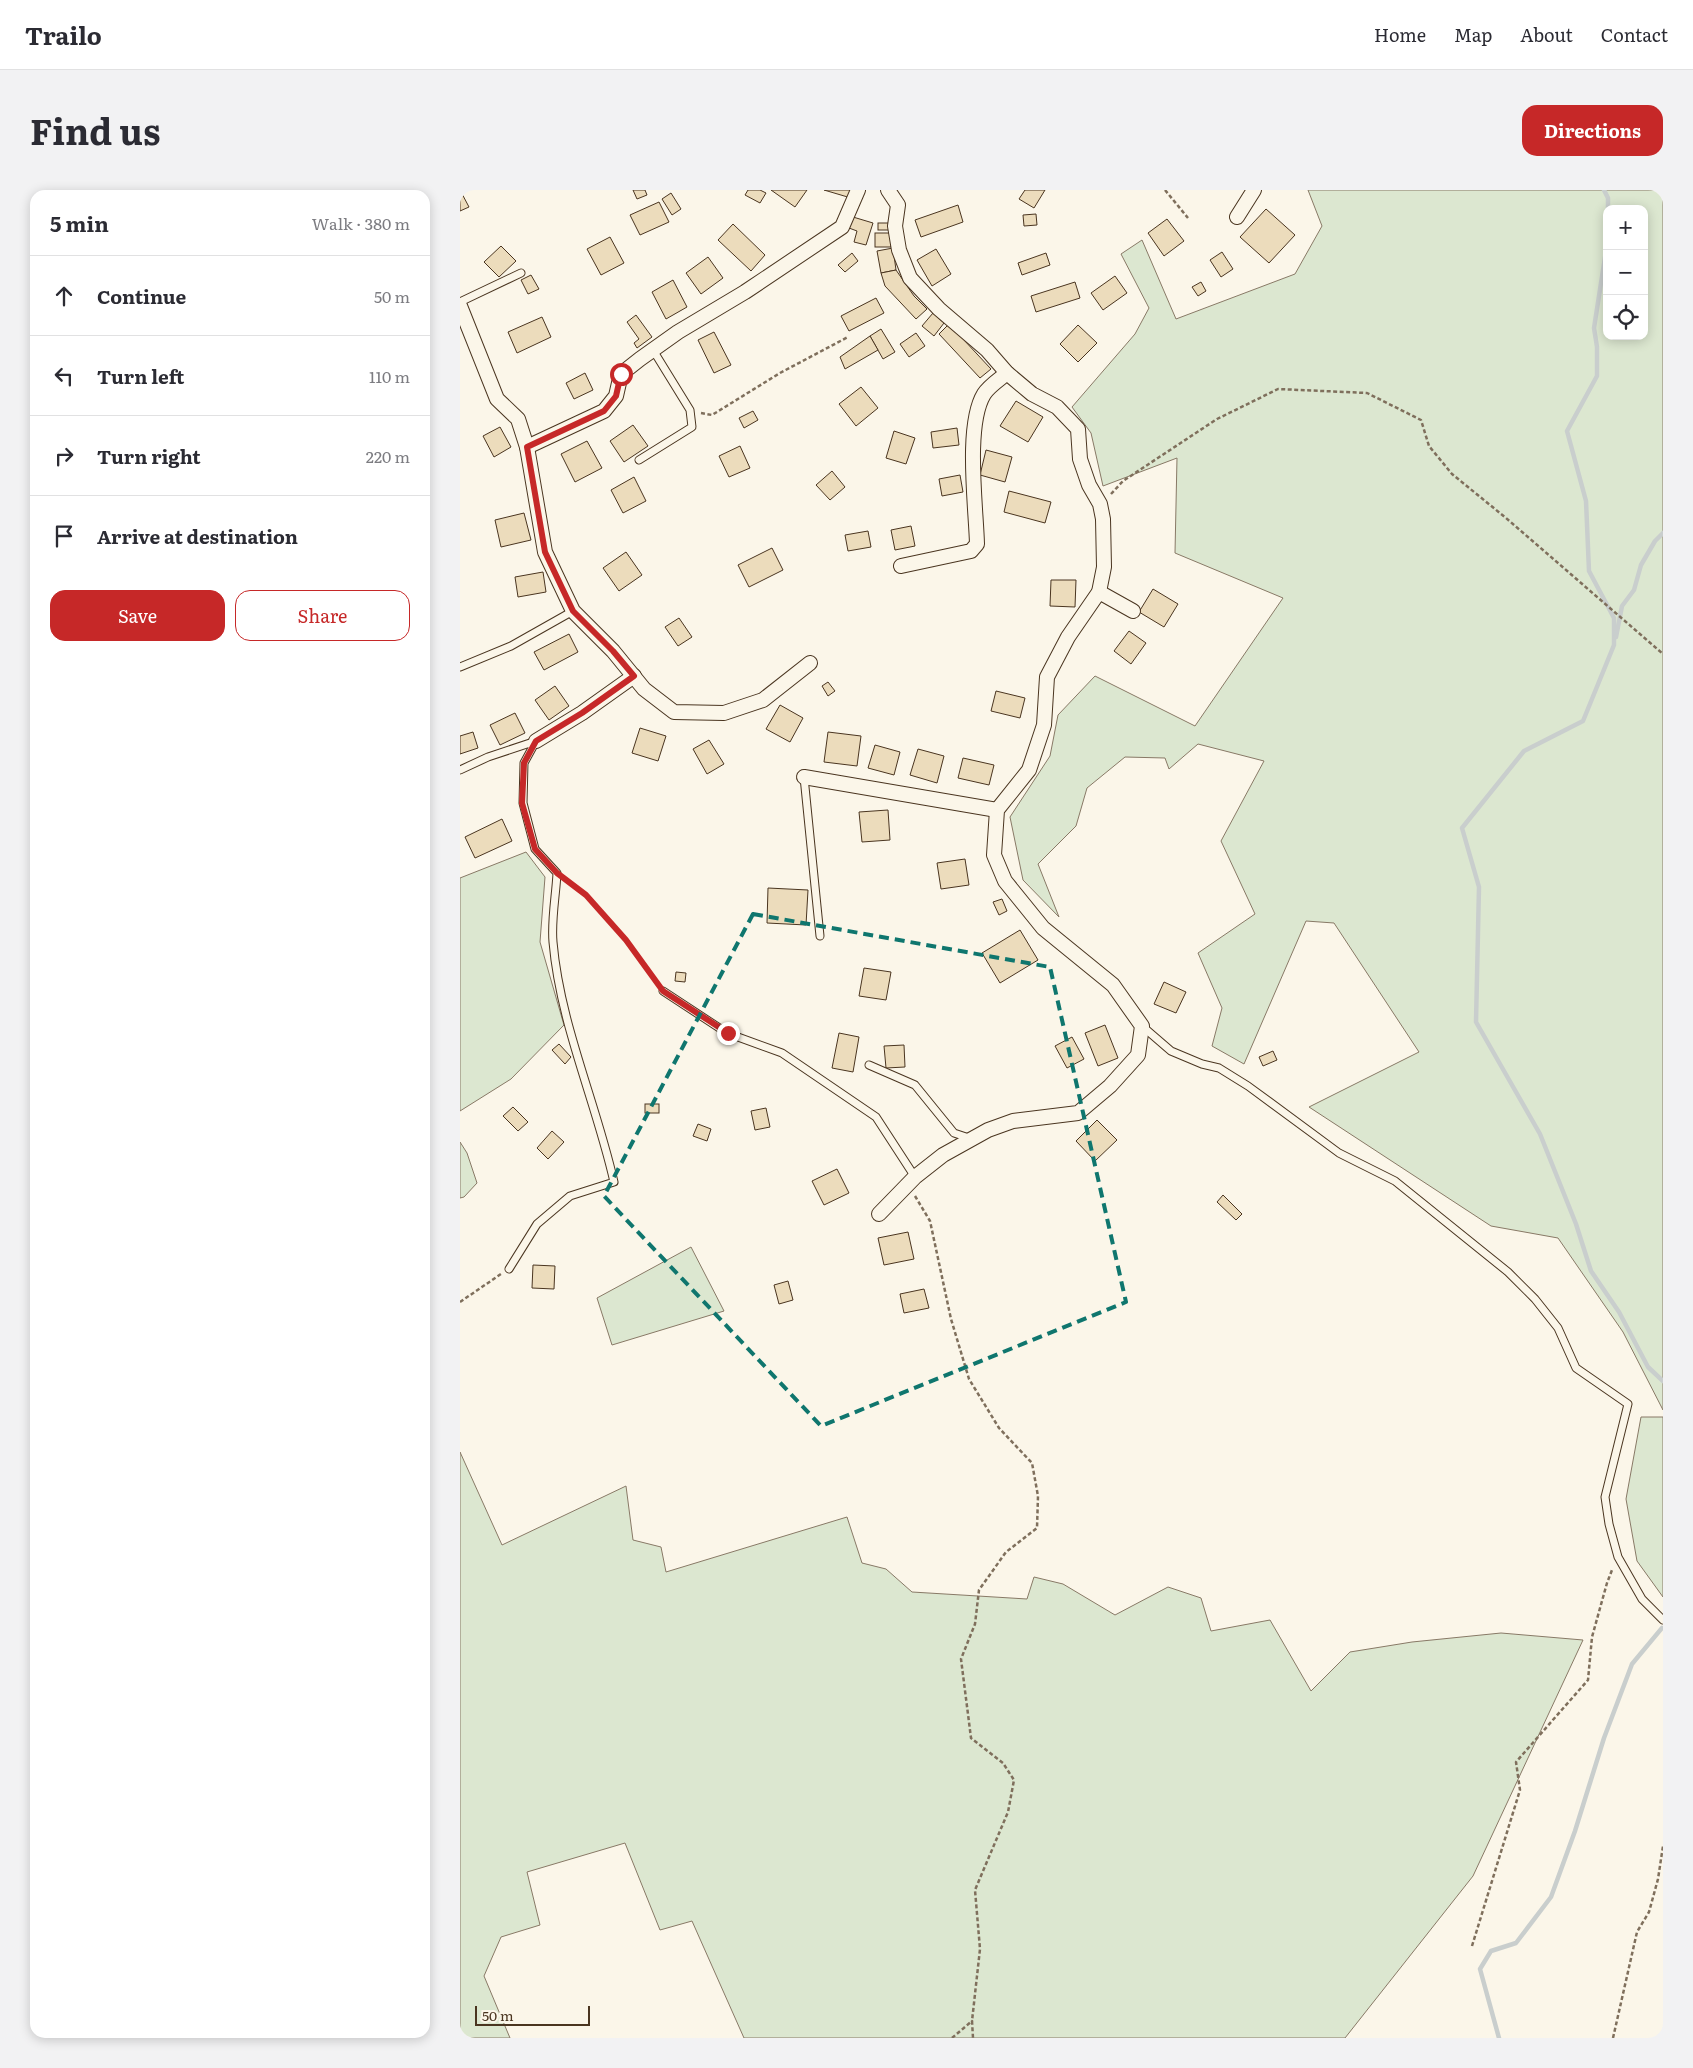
<!DOCTYPE html>
<meta charset="utf-8">
<style>
:root{--surface:#fff;--page:#f2f2f3;--text:#2b2b33;--muted:#7c7c81;--line:#e1e1e2;--accent:#c62828}
body{margin:0;font-family:Literata,serif;background:var(--page);color:var(--text)}
.controls{position:absolute;right:15px;top:15px;display:grid;overflow:hidden;border-radius:10px;box-shadow:0 2px 12px #0003}
.controls button{width:45px;height:45px;display:grid;place-items:center;padding:0;border:0;border-bottom:1px solid var(--line);background:var(--surface);color:var(--text);font:25px sans-serif}
.scale{position:absolute;left:15px;bottom:12px;width:115px;box-sizing:border-box;padding-left:5px;border:2px solid #4a3520;border-top:0;font-size:14px;line-height:18px;white-space:nowrap;color:#4a3520;-webkit-text-stroke:4px #fbf6e9;paint-order:stroke}
.stop{position:absolute;width:15px;height:15px;margin:-11px;border:4px solid #c62828;border-radius:50%;background:#fff}
.stop.end{background:#c62828;border-color:#fff;box-shadow:0 1px 5px #0008}
.list{margin:0;padding:0;list-style:none}
h2{display:flex;justify-content:space-between;align-items:center;height:65px;margin:0;padding:0 20px;font-size:21px}
h2 small{font-size:16px;font-weight:400;color:var(--muted)}
.list li{display:grid;grid-template-columns:32px 1fr auto;gap:15px;align-items:center;box-sizing:border-box;height:80px;padding:0 20px;border-top:1px solid var(--line)}
.list b{display:block;font-size:19px;white-space:nowrap}
.list em{font-size:16px;font-style:normal;color:var(--muted)}
.actions{display:flex;gap:10px;padding:15px 20px}
.actions a{flex:1;padding:11px 0;border:1px solid var(--accent);border-radius:15px;text-align:center;font-size:18px;color:var(--accent)}
.actions .main{background:var(--accent);color:#fff}
.icon{flex:none;width:28px;height:28px;fill:none;stroke:currentColor;stroke-width:2;stroke-linecap:round;stroke-linejoin:round}
.map{position:relative;flex:none;width:1203px;height:1848px;overflow:hidden;border-radius:15px}
header{display:flex;align-items:center;gap:30px;box-sizing:border-box;height:70px;padding:0 25px;background:var(--surface);border-bottom:1px solid var(--line)}
header strong{font-size:24px}
nav{display:flex;gap:28px;margin-inline-start:auto;font-size:18px}
.intro{display:flex;align-items:center;justify-content:space-between;box-sizing:border-box;height:120px;padding:0 30px}
h1{margin:0;font-size:35px}
.button{padding:12px 22px;border-radius:15px;background:var(--accent);color:#fff;font-size:18px;font-weight:700}
main{display:flex;gap:30px;padding:0 30px}
aside{flex:1;background:var(--surface);border-radius:15px;box-shadow:0 2px 12px #0003}
.map>svg:first-child{display:block}
.green{fill:#dce7d0;stroke:#887966;fill-rule:evenodd}
.lines{fill:none;stroke-linecap:round;stroke-linejoin:round}
.stream{stroke:#c9cecd;stroke-width:4.5}
.building{fill:#ecdcbc;stroke:#4a3520}
.lane-casing{stroke:#4a3520;stroke-width:9}
.street-casing{stroke:#4a3520;stroke-width:16}
.path{stroke:#7f6f5c;stroke-width:2.5;stroke-dasharray:4 2.5;stroke-linecap:butt}
.lane{stroke:#fbf6e9;stroke-width:7}
.street{stroke:#fbf6e9;stroke-width:14}
.route{stroke:#c62828;stroke-width:6}
.marked{fill:none;stroke:#0f766e;stroke-width:4;stroke-dasharray:10 6;stroke-linejoin:round}
</style>
<header>
<strong>Trailo</strong>
<nav><a>Home</a><a>Map</a><a>About</a><a>Contact</a></nav>
</header>
<div class="intro"><h1>Find us</h1><a class="button">Directions</a></div>
<main>
<aside>
<h2>5 min<small>Walk · 380 m</small></h2>
<ul class="list">
<li><svg class="icon" aria-label="ahead" viewBox="0 0 24 24"><path d="M12 20V5M6 11l6-6 6 6"/></svg><div><b>Continue</b></div><em>50 m</em></li>
<li><svg class="icon" aria-label="left" viewBox="0 0 24 24"><path d="M17 20v-9H6M10 6l-5 5 5 5"/></svg><div><b>Turn left</b></div><em>110 m</em></li>
<li><svg class="icon" aria-label="right" viewBox="0 0 24 24"><path d="M7 20v-9h11M14 6l5 5-5 5"/></svg><div><b>Turn right</b></div><em>220 m</em></li>
<li><svg class="icon" aria-label="arrive" viewBox="0 0 24 24"><path d="M6 21V4h12l-3 4 3 4H6"/></svg><div><b>Arrive at destination</b></div></li>
</ul>
<div class="actions"><a class="main">Save</a><a>Share</a></div>
</aside>
<div class="map">
<svg width="1203" height="1848" viewBox="0 0 1203 1848">
<rect width="100%" height="100%" fill="#fbf6e9"/>
<g class="green">
<path d="M848,0H1203V1220L1163,1142L1098,1048L1031,1036L849,917L959,862L874,733L846,731L784,874L752,856L762,818L738,763L795,724L761,651L804,571L738,554L709,579L705,568L665,567L627,598L616,636L578,674L599,727L563,690L550,627L590,566L598,525L635,486L735,536L823,408L715,363L717,268L643,296L631,243L612,217L675,144L689,118L661,64L682,50L716,129L835,84L862,36ZM1147,19H1184V146H1147Z"/>
<path d="M66,662L85,687L80,752L104,835L51,889L0,921V688Z"/>
<path d="M0,952L7,963L17,993L4,1007L0,1008Z"/>
<path d="M231,1057L264,1121L152,1155L137,1108Z"/>
<path d="M1181,1227H1203V1407L1177,1371L1166,1309Z"/>
<path d="M0,1262L42,1355L166,1296L173,1350L201,1357L206,1382L387,1327L402,1373L426,1379L452,1402L567,1409L574,1387L603,1394L655,1425L708,1397L741,1408L751,1441L810,1430L851,1501L890,1462L952,1452L1041,1443L1123,1450L1013,1686L885,1848H284L232,1731L200,1740L165,1653L67,1682L80,1735L41,1747L24,1786L50,1848H0Z"/>
</g>
<g class="lines">
<g class="stream">
<path d="M1144,0L1148,8V19"/>
<path d="M1147,38L1146,61L1134,138L1137,157V186L1107,241L1126,311L1129,381L1154,428V455L1123,531L1064,561L1002,638L1019,697L1016,832L1080,944L1116,1034L1131,1081L1159,1122L1188,1177L1203,1191"/>
<path d="M1156,447L1162,416L1174,400L1181,375L1195,351L1203,343"/>
<path d="M1039,1848L1020,1779L1031,1761L1056,1753L1091,1707L1115,1641L1144,1548L1172,1474L1202,1438"/>
</g>
</g>
<g class="building">
<path d="M0,0L9,17L0,21Z"/>
<path d="M173,0H185L187,5L177,9Z"/>
<path d="M288,0H300L306,3L300,13L285,5Z"/>
<path d="M311,0H347L335,17Z"/>
<path d="M364,0H393L391,8Z"/>
<path d="M565,0H585L574,18L559,9Z"/>
<path d="M211,3L221,19L212,25L202,9Z"/>
<path d="M199,12L209,32L180,45L170,25Z"/>
<path d="M498,15L503,32L461,47L455,30Z"/>
<path d="M806,19L835,45L809,73L780,47Z"/>
<path d="M576,24L577,35L564,36L563,25Z"/>
<path d="M393,27L413,33L406,55L394,52L397,41L389,38Z"/>
<path d="M707,29L724,51L704,66L688,43Z"/>
<rect x="418" y="33" width="12" height="7"/>
<path d="M273,34L305,65L291,81L258,50Z"/>
<rect x="415" y="43" width="16" height="14"/>
<path d="M150,47L164,73L141,85L127,59Z"/>
<path d="M41,56L56,71L39,87L24,72Z"/>
<path d="M433,58L436,80L421,83L417,61Z"/>
<path d="M476,59L491,84L472,96L457,70Z"/>
<path d="M762,62L773,79L761,87L750,70Z"/>
<path d="M392,63L398,71L385,82L378,75Z"/>
<path d="M586,63L590,75L562,85L558,73Z"/>
<path d="M248,67L263,88L241,104L226,83Z"/>
<path d="M436,80L454,106L467,119L456,129L425,96L421,83Z"/>
<path d="M71,85L79,99L68,104L61,90Z"/>
<path d="M655,86L667,103L643,120L631,103Z"/>
<path d="M213,90L227,117L206,129L192,102Z"/>
<path d="M615,92L620,108L576,122L571,106Z"/>
<path d="M741,92L746,101L738,106L732,97Z"/>
<path d="M416,108L424,123L389,141L381,126Z"/>
<path d="M473,123L484,133L474,146L462,136Z"/>
<path d="M176,125L192,147L177,158L174,153L179,149L167,132Z"/>
<path d="M82,127L91,147L57,163L48,142Z"/>
<path d="M489,134L531,179L520,188L479,144Z"/>
<path d="M618,135L637,153L618,172L600,154Z"/>
<path d="M421,139L435,162L423,169L410,146Z"/>
<path d="M254,142L271,175L254,183L238,150Z"/>
<path d="M456,143L465,156L449,167L440,154Z"/>
<path d="M410,146L418,160L385,179L380,167Z"/>
<path d="M125,183L133,200L114,209L106,193Z"/>
<path d="M401,197L418,218L396,236L379,214Z"/>
<path d="M556,211L583,227L568,252L540,236Z"/>
<path d="M293,221L298,230L284,238L279,228Z"/>
<path d="M173,235L188,256L164,272L150,251Z"/>
<path d="M40,237L51,257L34,267L23,246Z"/>
<path d="M497,238L499,255L473,258L471,242Z"/>
<path d="M434,241L455,248L446,274L426,268Z"/>
<path d="M127,251L142,278L115,292L101,264Z"/>
<path d="M280,256L290,278L269,287L259,266Z"/>
<path d="M526,260L552,267L545,292L520,285Z"/>
<path d="M372,281L385,297L370,310L356,295Z"/>
<path d="M500,285L503,302L482,306L479,289Z"/>
<path d="M174,287L186,311L163,323L151,300Z"/>
<path d="M549,301L591,312L585,333L544,322Z"/>
<path d="M64,323L71,350L41,357L35,330Z"/>
<path d="M451,336L455,356L435,360L431,340Z"/>
<path d="M408,341L411,357L388,361L385,345Z"/>
<path d="M312,358L323,380L289,397L278,375Z"/>
<path d="M166,362L182,385L159,401L143,378Z"/>
<path d="M83,382L86,402L58,407L55,387Z"/>
<path d="M591,390H616L615,417L590,416Z"/>
<path d="M693,399L718,414L704,437L679,422Z"/>
<path d="M219,428L232,447L218,456L205,437Z"/>
<path d="M669,441L686,453L671,474L654,461Z"/>
<path d="M109,444L118,462L84,480L74,462Z"/>
<path d="M368,492L375,501L368,506L362,496Z"/>
<path d="M95,496L109,516L89,530L75,510Z"/>
<path d="M536,501L565,508L560,528L531,521Z"/>
<path d="M320,515L343,528L330,552L306,539Z"/>
<path d="M55,523L65,543L40,555L30,535Z"/>
<path d="M180,538L206,546L198,571L172,563Z"/>
<path d="M13,542L18,558L0,564V546Z"/>
<path d="M368,542L401,546L397,576L364,572Z"/>
<path d="M249,550L264,574L247,584L233,559Z"/>
<path d="M415,555L440,562L434,585L408,578Z"/>
<path d="M458,559L484,566L477,593L450,585Z"/>
<path d="M503,568L534,575L529,595L498,588Z"/>
<path d="M428,620L430,650L402,652L399,622Z"/>
<path d="M42,629L52,651L15,668L5,647Z"/>
<path d="M505,669L509,695L481,699L477,673Z"/>
<path d="M308,698L348,700L346,735L307,733Z"/>
<path d="M542,709L547,721L539,725L533,712Z"/>
<path d="M560,740L578,770L540,793L522,763Z"/>
<path d="M404,778L431,782L426,810L399,806Z"/>
<path d="M216,782L226,783L225,792L215,791Z"/>
<path d="M704,792L726,802L716,823L694,814Z"/>
<path d="M645,835L658,868L638,876L625,843Z"/>
<path d="M379,843L399,847L393,882L372,878Z"/>
<path d="M612,847L624,869L607,878L595,856Z"/>
<path d="M99,854L111,867L105,874L92,860Z"/>
<path d="M444,855L445,877L426,878L424,856Z"/>
<path d="M813,861L817,870L803,876L799,867Z"/>
<rect x="185" y="914" width="14" height="9"/>
<path d="M53,917L68,932L58,941L43,926Z"/>
<path d="M306,918L310,937L295,940L291,921Z"/>
<path d="M637,930L657,950L635,971L616,951Z"/>
<path d="M238,934L251,939L247,951L233,946Z"/>
<path d="M92,941L104,952L88,969L77,958Z"/>
<path d="M377,979L389,1003L364,1015L352,991Z"/>
<path d="M763,1005L782,1024L776,1030L757,1012Z"/>
<path d="M448,1042L454,1069L424,1075L418,1048Z"/>
<path d="M73,1075L95,1076L94,1099L72,1098Z"/>
<path d="M328,1091L333,1110L319,1114L314,1095Z"/>
<path d="M464,1099L469,1118L444,1123L440,1104Z"/>
</g>
<g class="lines">
<defs>
<g id="lane">
<path d="M0,112L61,83"/>
<path d="M179,270L232,237L230,220L193,160"/>
<path d="M0,477L51,456L113,421"/>
<path d="M0,580L28,567L76,551"/>
<path d="M344,587L360,746"/>
<path d="M203,801L267,843L322,863L416,927L455,987"/>
<path d="M682,836L711,861L742,874L759,878L788,896L879,963L935,991L1048,1082L1075,1109L1098,1138L1116,1178L1168,1214L1145,1307L1149,1334L1158,1367L1182,1409L1203,1430"/>
<path d="M409,875L455,895L494,943L512,949"/>
<path d="M49,1079L77,1034L110,1006L154,992C136,912 100,834 93,752C91,730 96,705 97,683L75,659L63,613L64,573L76,551"/>
</g>
<g id="street">
<path d="M777,27L794,0"/>
<path d="M0,116L37,209L58,229L67,257L85,362L113,421L153,461L184,499L214,522L264,523L303,510L350,473"/>
<path d="M67,257L144,221L156,206L161,184L180,169L218,142L285,102L382,37L398,0"/>
<path d="M441,376L511,361L517,354C516,317 505,235 524,204C529,196 540,189 547,183"/>
<path d="M639,402L673,421"/>
<path d="M76,551L122,523L174,486"/>
<path d="M344,587L537,620"/>
<path d="M419,1024L455,987L483,965L528,940L553,931L618,923L650,896L678,865L682,836L653,795L583,738L545,691L534,665L537,620L569,580L584,535L587,487L608,447L639,402L644,377L643,329L640,314L629,295L620,269L618,239L597,217L572,204L547,183L527,160L479,119L450,88L439,60L435,36L438,15L428,0"/>
</g>
</defs>
<use href="#lane" class="lane-casing"/>
<use href="#street" class="street-casing"/>
<g class="path">
<path d="M705,0L728,28"/>
<path d="M241,223L252,225L320,183L388,147"/>
<path d="M651,304L663,291L757,229L818,199L907,203L961,230L969,256L992,284L1046,328L1203,464"/>
<path d="M107,690C143,718 170,755 197,792"/>
<path d="M455,1006L470,1031L491,1129L509,1189L539,1238L572,1273L578,1306L577,1338L546,1362L519,1400L515,1434L501,1469L511,1548L543,1573L554,1590L548,1622L515,1700L520,1759L512,1831"/>
<path d="M0,1112L41,1084"/>
<path d="M1012,1756L1060,1600L1056,1572L1128,1490L1132,1447L1147,1393L1152,1380"/>
<path d="M492,1848L512,1831L513,1848"/>
<path d="M1153,1848L1177,1742L1189,1722L1198,1689L1203,1656"/>
</g>
<use href="#lane" class="lane"/>
<use href="#street" class="street"/>
</g>
<g class="lines">
<path class="route" d="M161,184L156,206L144,221L67,257L85,362L113,421L153,461L174,486L122,523L76,551L64,573L62,613L75,659L97,683L126,705L166,750L203,801L268,843"/>
</g>
<path class="marked" d="M293,724L590,777L666,1112L361,1236L144,1006Z"/>
</svg>
<div class="controls">
<button>+</button>
<button>−</button>
<button><svg class="icon" aria-label="locate" viewBox="0 0 24 24"><circle cx="12" cy="12" r="6"/><path d="M12 2v4M12 18v4M2 12h4M18 12h4"/></svg></button>
</div>
<div class="scale">50 m</div>
<div class="stop" style="left:161px;top:184px"></div>
<div class="stop end" style="left:268px;top:843px"></div>
</div>
</main>
